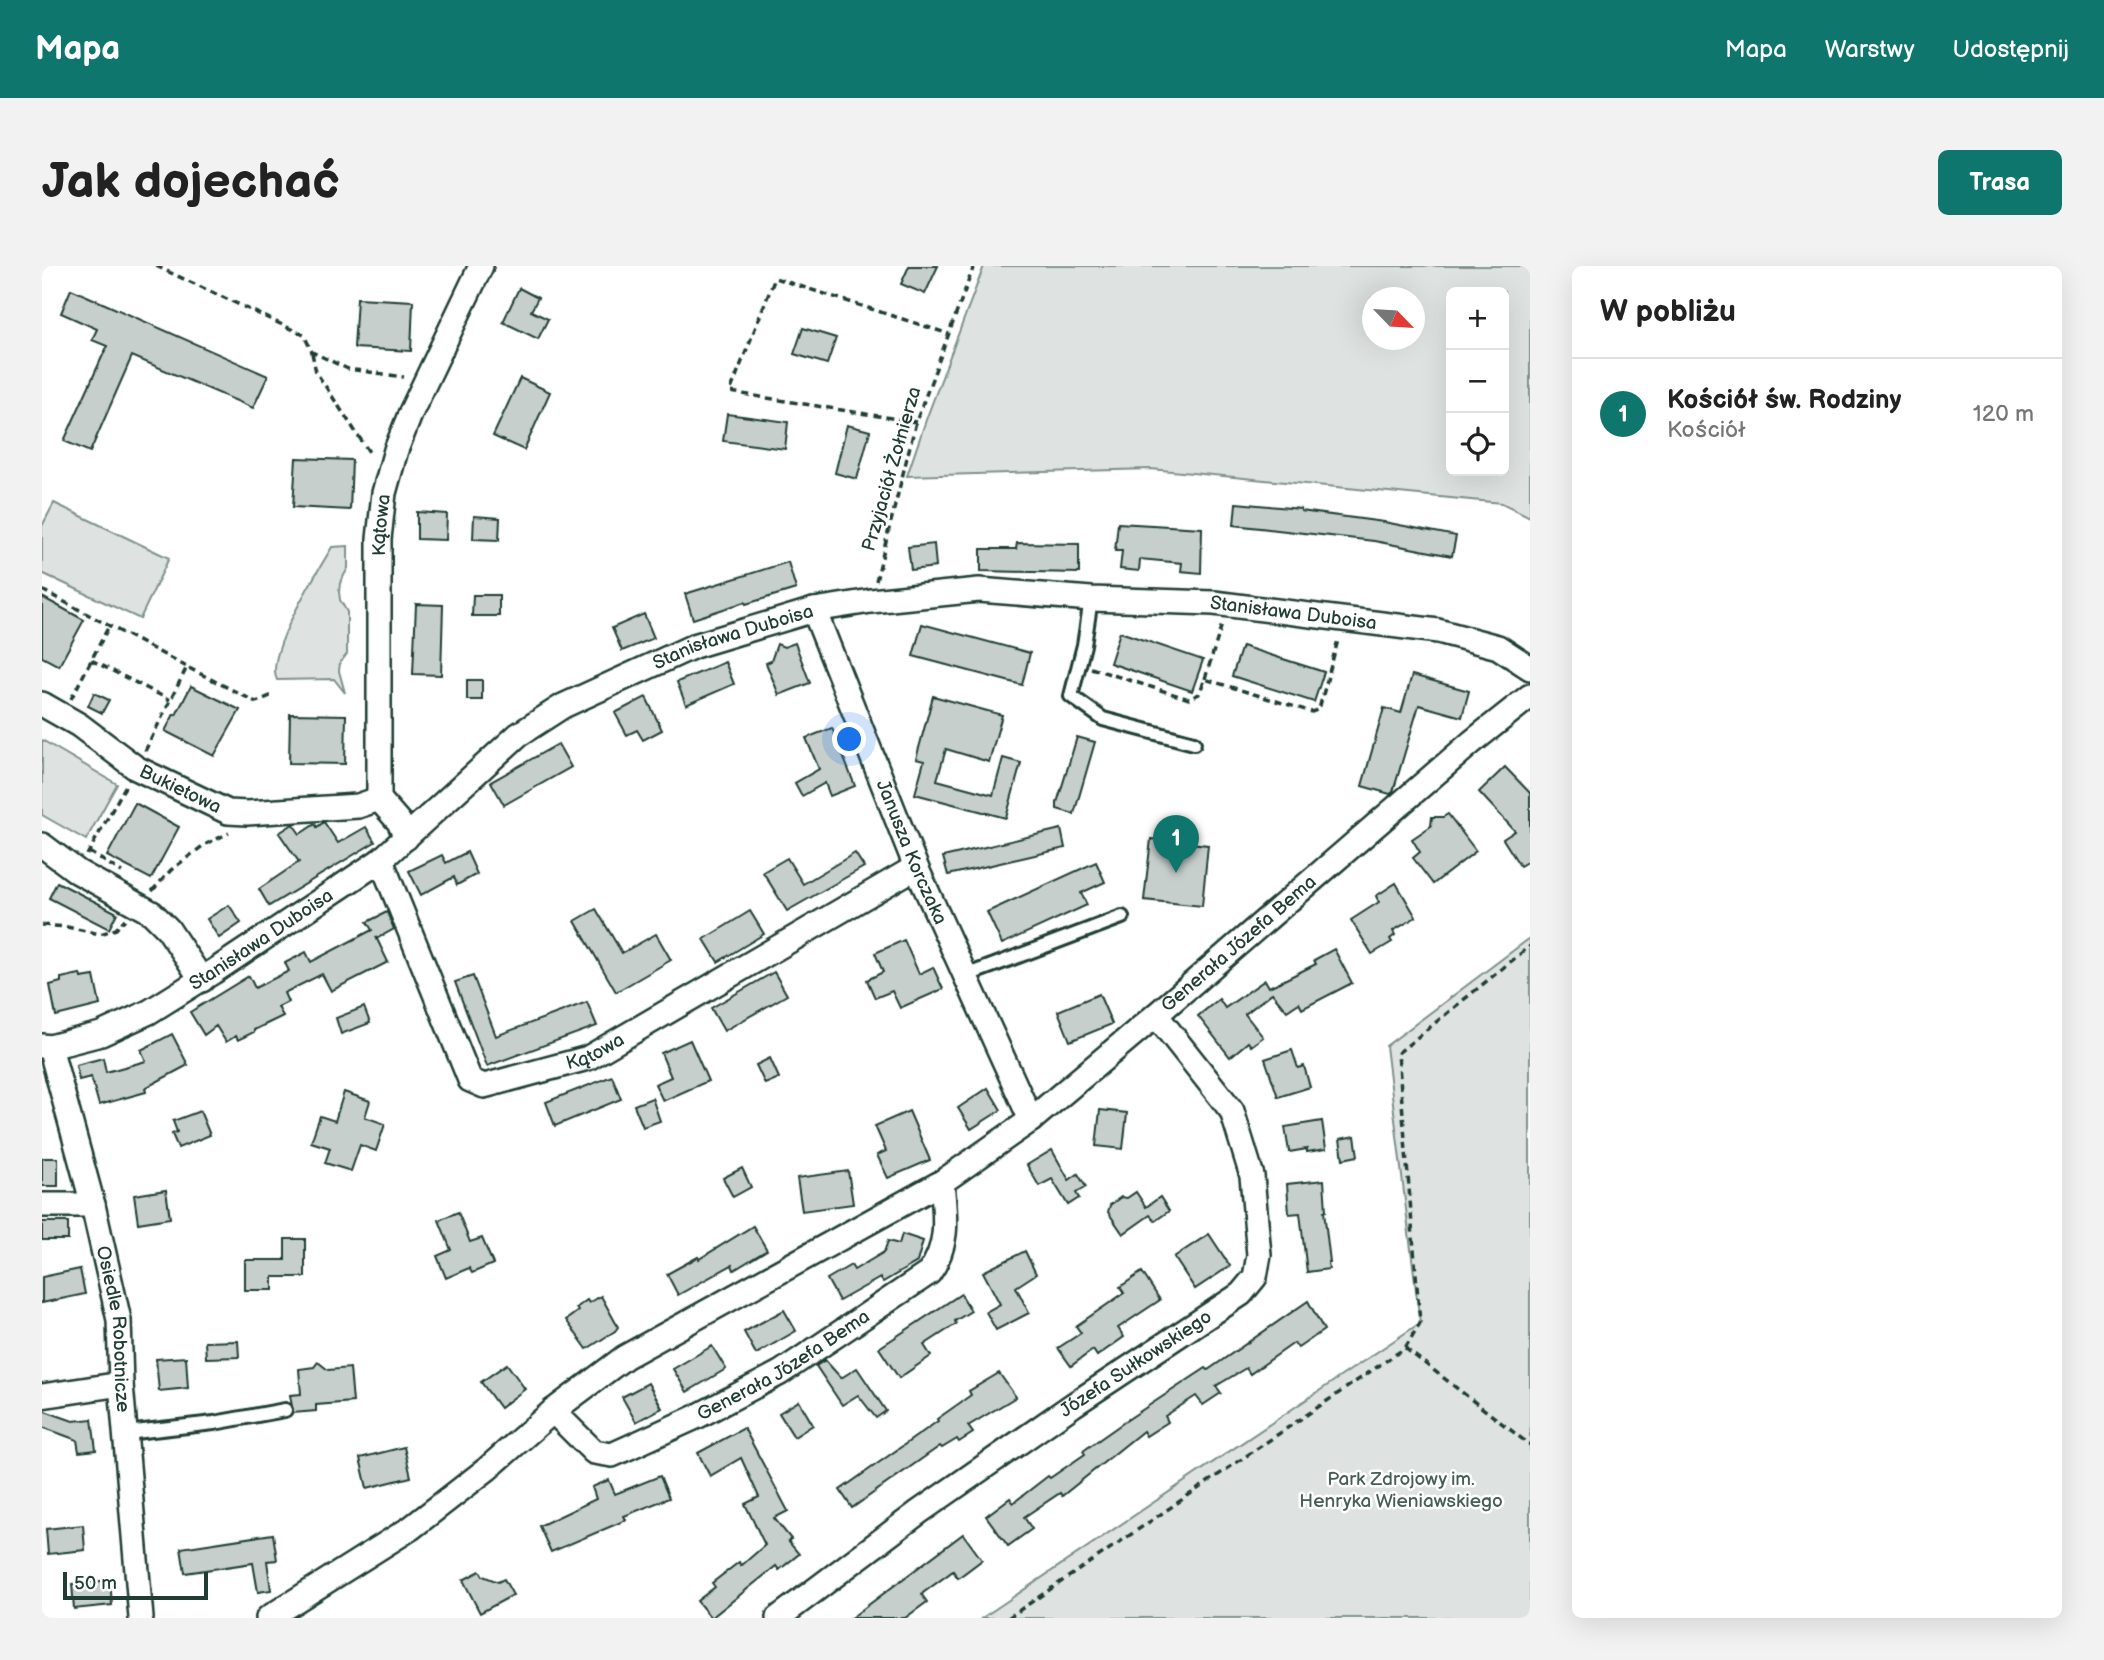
<!DOCTYPE html>
<html lang="pl">
<meta charset="utf-8">
<style>
:root{--surface:#fff;--page:#f2f2f2;--text:#222;--muted:#767676;--line:#e0e0e0;--accent:#0f766e}
body{margin:0;font-family:"Balsamiq Sans",sans-serif;background:var(--page);color:var(--text)}
.controls{position:absolute;right:21px;top:21px;display:grid;overflow:hidden;border-radius:10px;box-shadow:0 7px 28px #0002}
.controls button{width:63px;height:63px;display:grid;place-items:center;padding:0;border:0;border-bottom:2px solid var(--line);background:var(--surface);color:var(--text);font:35px sans-serif}
.compass{position:absolute;left:1320px;top:21px;width:63px;height:63px;border-radius:50%;background:var(--surface);box-shadow:0 7px 28px #0002;rotate:115deg}
.scale{position:absolute;left:21px;bottom:18px;width:145px;box-sizing:border-box;padding-left:7px;border:4px solid #1f3d34;border-top:0;font-size:19px;line-height:24px;white-space:nowrap;color:#1f3d34;-webkit-text-stroke:5px #fff;paint-order:stroke}
.you{position:absolute;left:808px;top:474px;width:24px;height:24px;margin:-18px;border:5px solid #fff;border-radius:50%;background:#1a73e8;box-shadow:0 0 0 10px #1a73e833}
.badge{display:grid;place-items:center;width:46px;height:46px;border-radius:50%;background:var(--accent);color:#fff;font-size:23px;font-weight:700}
.pin{position:absolute;translate:-50% -58px;filter:drop-shadow(0 2px 4px #0008)}
.pin::after{content:'';position:absolute;top:37px;width:24px;height:21px;background:inherit;clip-path:polygon(0 0,100% 0,50% 100%)}
.list{margin:0;padding:0;list-style:none}
h2{display:flex;justify-content:space-between;align-items:center;height:91px;margin:0;padding:0 28px;font-size:30px}
h2 small{font-size:23px;font-weight:400;color:var(--muted)}
.list li{display:grid;grid-template-columns:46px 1fr auto;gap:21px;align-items:center;box-sizing:border-box;height:112px;padding:0 28px;border-top:2px solid var(--line)}
.list b{display:block;font-size:26px;white-space:nowrap}
.list p{margin:0;font-size:23px;white-space:nowrap;color:var(--muted)}
.list em{font-size:23px;font-style:normal;color:var(--muted)}
.icon{flex:none;width:38px;height:38px;fill:none;stroke:currentColor;stroke-width:2;stroke-linecap:round;stroke-linejoin:round}
.map{position:relative;flex:none;width:1488px;height:1352px;overflow:hidden;border-radius:10px}
header{display:flex;align-items:center;gap:42px;box-sizing:border-box;height:98px;padding:0 35px;background:var(--accent);color:#fff}
header strong{font-size:33px}
nav{display:flex;gap:38px;margin-inline-start:auto;font-size:24px}
.intro{display:flex;align-items:center;justify-content:space-between;box-sizing:border-box;height:168px;padding:0 42px}
h1{margin:0;font-size:49px}
.button{padding:18px 32px;border-radius:10px;background:var(--accent);color:#fff;font-size:24px;font-weight:700}
main{display:flex;gap:42px;padding:0 42px}
aside{flex:1;background:var(--surface);border-radius:10px;box-shadow:0 7px 28px #0002}
.map>svg:first-child{display:block}
.green{fill:#dee3e2;stroke:#7e908b;stroke-width:2;fill-rule:evenodd}
.building{fill:#c7cfcc;stroke:#1f3d34;stroke-width:2}
.lines{fill:none;stroke-linecap:round;stroke-linejoin:round}
.service-casing{stroke:#1f3d34;stroke-width:18}
.minor-casing{stroke:#1f3d34;stroke-width:28}
.path{stroke:#1f3d34;stroke-width:3.5;stroke-dasharray:7 5;stroke-linecap:butt}
.service{stroke:#fff;stroke-width:12}
.minor{stroke:#fff;stroke-width:23}
.labels{text-anchor:middle;dominant-baseline:central;stroke-width:5;stroke-linejoin:round;paint-order:stroke}
.street-label{font-size:19px;fill:#1f3d34;stroke:#fff}
.park-label{font-size:19px;fill:#455e57;stroke:#fff}
</style>
<header>
<strong>Mapa</strong>
<nav><a>Mapa</a><a>Warstwy</a><a>Udostępnij</a></nav>
</header>
<div class="intro"><h1>Jak dojechać</h1><a class="button">Trasa</a></div>
<main>
<div class="map">
<svg width="1488" height="1352" viewBox="0 0 1488 1352">
<rect width="100%" height="100%" fill="#fff"/>
<filter id="ink" filterUnits="userSpaceOnUse"><feTurbulence type="fractalNoise" baseFrequency=".0143" numOctaves="2"/><feDisplacementMap in="SourceGraphic" scale="14" xChannelSelector="R" yChannelSelector="G"/><feConvolveMatrix kernelMatrix="1 2 1 2 8 2 1 2 1" color-interpolation-filters="sRGB"/></filter>
<g filter="url(#ink)">
<g class="green">
<path d="M942,0H1488V251L1460,237L1109,203L865,210L885,151ZM1462,26V205H1409V26ZM1330,32H1372V74H1330Z"/>
<path d="M12,237L127,292L98,353L0,307V260Z"/>
<path d="M306,280V302L298,317L297,326L298,334L305,346V388L298,397L297,405L303,427L292,413L235,414C222,389 276,305 290,281Z"/>
<path d="M0,474L75,518L44,574L0,549Z"/>
<path d="M1488,672V1352H940L1378,1057L1344,780Z"/>
</g>
<g class="building">
<path d="M867,0H896L883,28L859,18Z"/>
<path d="M477,22L496,32L489,45L506,53L496,73L461,56Z"/>
<path d="M29,23L226,110L211,142L90,90L48,186L22,175L65,80L50,74L55,63L19,47Z"/>
<path d="M315,32L371,35L369,85L312,82Z"/>
<path d="M761,62L794,72L785,98L752,88Z"/>
<path d="M478,112L508,126L482,184L451,170Z"/>
<path d="M685,148L746,156L743,183L681,175Z"/>
<path d="M805,159L828,165L815,213L793,207Z"/>
<path d="M254,192L310,194L308,244L251,241Z"/>
<path d="M1194,237L1259,243V245L1342,256L1414,270L1410,290L1332,275L1192,259Z"/>
<path d="M375,246L405,248L404,274L375,273Z"/>
<path d="M432,250L458,252L457,274L431,273Z"/>
<path d="M1076,257L1160,262L1159,307L1139,305L1140,297L1098,293L1097,305L1078,303L1080,285H1073Z"/>
<path d="M975,277L1037,278V307L939,305V283H974Z"/>
<path d="M892,278L894,301L869,304L866,281Z"/>
<path d="M746,296L754,323L704,338L703,336L651,353L643,328Z"/>
<path d="M431,329H457V350H430Z"/>
<path d="M0,331L42,354L17,400L0,391Z"/>
<path d="M374,338L401,339L399,409L371,408Z"/>
<path d="M602,348L612,372L580,385L570,362Z"/>
<path d="M880,358L988,387L980,419L871,390Z"/>
<path d="M1078,366L1161,394L1150,425L1068,397Z"/>
<path d="M753,377L768,417L737,429L724,397L729,395L735,378L742,381Z"/>
<path d="M1200,380L1282,406L1272,436L1190,410Z"/>
<path d="M683,396L692,418L644,439L635,416Z"/>
<path d="M1370,409L1427,425L1420,451L1377,439L1351,526L1348,528L1320,520L1342,442L1359,447Z"/>
<rect x="425" y="414" width="15" height="20"/>
<path d="M149,420L198,444L172,490L123,465L132,448L134,449Z"/>
<path d="M52,427L67,434L60,447L46,440Z"/>
<path d="M891,430L960,449L947,496L904,483L895,514L951,529L961,492L979,497L964,552L873,528L882,495L874,493Z"/>
<path d="M604,431L620,464L601,474L595,464L585,469L573,447Z"/>
<path d="M248,448L304,449L303,498L247,497Z"/>
<path d="M790,462L813,520L788,530L783,517L760,530L753,517L777,503L764,472Z"/>
<path d="M1035,471L1053,476L1032,548L1015,543V537Z"/>
<path d="M516,478L529,501L462,539L449,516Z"/>
<path d="M1463,501L1488,527V594L1478,600L1461,573L1473,565L1437,526Z"/>
<path d="M93,537L137,561L109,613L65,590Z"/>
<path d="M1406,548L1434,585L1391,618L1371,592L1378,586L1370,573L1389,560L1390,551H1401Z"/>
<path d="M282,556L296,577L324,561L333,576L227,640L217,623L257,596L237,567L251,558L258,568L273,558L275,561Z"/>
<path d="M1019,563L1023,582L906,609L901,591Z"/>
<path d="M1109,573L1166,579L1160,640L1102,634Z"/>
<path d="M425,586L435,608L415,619L412,611L379,629L367,605L400,589L404,597Z"/>
<path d="M813,587L822,601L745,645L721,606L745,592L761,618Z"/>
<path d="M1054,596L1063,616L1039,627L1045,639L960,678L945,646Z"/>
<path d="M15,616L75,647L67,663L7,632Z"/>
<path d="M1354,617L1374,651L1351,665L1353,669L1348,673L1350,676L1330,688L1309,654L1337,636L1334,630Z"/>
<path d="M187,639L199,657L177,672L165,653Z"/>
<path d="M554,643L580,687L614,668L629,694L574,726L533,655Z"/>
<path d="M708,645L722,668L676,696L662,673Z"/>
<path d="M345,646L352,663L334,673V671L346,696L289,725L280,708L242,727L246,736L236,741L241,750L212,764V766L196,774L194,770L184,776L174,760L162,769L148,746L207,710L213,722L247,705L243,697L264,686L269,696L330,664L325,656Z"/>
<path d="M862,674L877,708L891,701L901,723L858,742L850,725L833,732L825,714L841,706L833,687Z"/>
<path d="M1292,683L1310,717L1260,743L1257,737L1245,745L1230,727L1203,748L1221,771L1209,780L1206,776L1188,791L1156,750L1177,733L1183,742L1223,714L1227,721L1244,713L1274,698L1272,694Z"/>
<path d="M732,706L745,729L682,765L669,742Z"/>
<path d="M38,708L39,712L52,710L58,739L14,750L8,719L19,716V712Z"/>
<path d="M431,710L454,770L545,736L555,760L445,800L413,716Z"/>
<path d="M1057,728L1070,758L1028,775L1016,745Z"/>
<path d="M322,741L328,757L299,768L294,752Z"/>
<path d="M130,768L146,799L103,822L104,826L57,839L49,811L37,814L34,799L61,792L64,806L104,795L99,784Z"/>
<path d="M648,774L666,815L621,835L613,818L629,811L619,787Z"/>
<path d="M1250,784L1256,802L1262,800L1268,821L1236,831L1223,793Z"/>
<path d="M728,792L737,812L723,818L714,799Z"/>
<path d="M570,810L579,833L513,860L504,836Z"/>
<path d="M946,822L959,844L929,863L916,842Z"/>
<path d="M302,826L328,835L323,851L343,858L334,885L318,879L309,905L283,897L288,882L269,876L278,850L293,855Z"/>
<path d="M610,832L618,855L601,861L592,839Z"/>
<path d="M1058,844L1085,847L1081,883L1054,880Z"/>
<path d="M158,845L168,869L136,882L130,868L135,866L131,855Z"/>
<path d="M867,845L888,894L846,912L835,889L844,885L833,860Z"/>
<path d="M1280,855L1284,883L1265,886V883L1247,886L1243,861Z"/>
<path d="M1313,870L1316,890L1301,893L1298,873Z"/>
<path d="M1010,884L1027,914L1036,908L1044,921L1034,927L1037,932L1026,939L1010,913L997,920L985,899Z"/>
<rect x="0" y="892" width="16" height="28"/>
<path d="M700,902L709,921L691,931L681,912Z"/>
<path d="M806,905L811,938L760,945L755,912Z"/>
<path d="M1282,914L1284,945H1282L1288,996H1286L1287,1003L1265,1006L1258,947L1247,948L1245,918Z"/>
<path d="M124,924L128,952L96,957L92,929Z"/>
<path d="M1094,926L1104,941L1118,931L1127,945L1113,955L1108,949L1081,968L1066,946L1068,939L1079,931L1085,932Z"/>
<path d="M416,946L428,976L440,972L451,998L430,1007L427,1002L404,1012L395,990L409,984L397,954Z"/>
<rect x="0" y="956" width="26" height="18"/>
<path d="M711,960L725,984L692,1004L690,999L636,1029L625,1008L656,991L657,993Z"/>
<path d="M860,968L881,975L875,996L841,1016L838,1012L797,1035L785,1013L809,999L812,1004L842,986L846,975L857,978Z"/>
<path d="M1167,968L1188,1000L1153,1023L1132,991Z"/>
<path d="M243,973H263V1011H231V1024H203V994H243Z"/>
<path d="M983,985L994,1008L974,1021L987,1047L954,1064L944,1046L958,1038L941,1006Z"/>
<path d="M38,1003L43,1028L0,1037V1011Z"/>
<path d="M1100,1006L1118,1034L1076,1062L1082,1071L1055,1090L1051,1084L1029,1100L1016,1082L1039,1067L1034,1060L1082,1027L1078,1021Z"/>
<path d="M919,1028L929,1045L913,1055L914,1058L882,1079L889,1090L857,1112L837,1082Z"/>
<path d="M559,1030L576,1061L573,1065L545,1083L524,1054L536,1045L534,1042L545,1034L547,1037Z"/>
<path d="M1266,1035L1282,1064L1256,1082L1252,1077L1208,1108L1204,1102L1174,1120L1179,1127L1161,1139L1154,1130L1123,1150L1126,1156L1104,1170L1101,1165L1020,1230L1018,1227L982,1251L990,1263L966,1280L944,1250L968,1232L971,1237L1006,1210L1008,1212L1043,1188L1041,1185L1088,1152L1164,1102L1166,1104Z"/>
<path d="M742,1044L754,1065L714,1088L702,1066Z"/>
<path d="M196,1075L197,1091L164,1092L163,1076Z"/>
<path d="M670,1080L684,1103L645,1126L631,1103Z"/>
<path d="M144,1091L146,1122L117,1125L114,1093Z"/>
<path d="M783,1094L799,1112L815,1102L844,1145L834,1152L816,1129L800,1139L774,1100Z"/>
<path d="M276,1096L286,1104L308,1102L311,1136L274,1139V1145L251,1147L248,1129L259,1128L257,1103L272,1101Z"/>
<path d="M465,1098L483,1123L458,1142L439,1116Z"/>
<path d="M957,1107L974,1131L926,1160L931,1167L917,1176L915,1173L900,1182L898,1180L810,1242L798,1224L896,1155L895,1153L929,1129L927,1125Z"/>
<path d="M606,1117L620,1142L594,1156L580,1131Z"/>
<path d="M757,1135L771,1159L752,1171L737,1147Z"/>
<path d="M0,1144L31,1155L50,1153L54,1184L37,1186L35,1174L0,1161Z"/>
<path d="M702,1162L746,1245L732,1252L749,1273L746,1275L757,1288L737,1304L734,1300L669,1352L655,1335L673,1321L670,1317L697,1296L699,1300L723,1279L703,1238L717,1231L699,1192L668,1210L656,1187Z"/>
<path d="M362,1181L369,1211L325,1222L318,1192Z"/>
<path d="M618,1210L627,1232L582,1250L584,1254L509,1286L497,1260L554,1233L550,1221L567,1214L573,1228Z"/>
<path d="M41,1259L43,1284L6,1288L4,1263Z"/>
<path d="M231,1268L235,1294L225,1295L229,1324L216,1326L211,1297L143,1307L139,1282Z"/>
<path d="M921,1268L940,1294L916,1312L911,1305L881,1327L880,1329L885,1336L863,1352H809Z"/>
<path d="M438,1305L441,1310L456,1316L462,1313L471,1329L438,1347L421,1314Z"/>
<path d="M68,1314L70,1339L32,1343L30,1318Z"/>
</g>
<g class="lines">
<defs>
<g id="service">
<path d="M1049,333L1042,379L1029,430L1061,453L1152,477"/>
<path d="M923,710L1080,651"/>
<path d="M84,1167L172,1157L243,1144"/>
</g>
<g id="minor">
<path id="s1" d="M772,344L874,601L989,854"/>
<path id="s2" d="M0,438L37,459L94,502L186,546L205,547L316,540L337,533"/>
<path id="s3" d="M364,572L357,556L337,533V273L342,227L354,184L369,146L439,0"/>
<path d="M0,579L36,606L110,647L126,663L160,714"/>
<path id="s4" d="M339,594L428,814L442,820L546,792L874,601"/>
<path id="s5" d="M0,780L8,781L59,768L107,746L171,706L339,594L476,469L521,440L652,380L772,344L829,335L937,324L1049,333L1172,337L1396,365L1456,381L1488,402"/>
<path id="s6" d="M8,781L51,939L77,1054L79,1118L99,1352"/>
<path d="M0,939H51"/>
<path d="M0,1130L79,1118"/>
<path id="s7" d="M511,1145L552,1186L570,1189L656,1150L738,1107L887,1007C908,978 903,950 900,916"/>
<path id="s8" d="M226,1352L369,1262L445,1203L511,1145L583,1091L900,916L989,854L1114,749L1430,476L1488,430"/>
<path id="s9" d="M736,1352L877,1246L1031,1139L1199,1028L1213,1011L1217,989L1210,910L1190,845L1114,749"/>
</g>
</defs>
<use href="#service" class="service-casing"/>
<use href="#minor" class="minor-casing"/>
<g class="path">
<path d="M114,0L262,69L270,86L306,103L362,111"/>
<path d="M270,87L274,106L327,186"/>
<path d="M874,156L688,126L733,12L907,68"/>
<path d="M834,315L874,156L932,0"/>
<path d="M0,324L145,401"/>
<path d="M49,394L128,434"/>
<path d="M1049,402L1147,433L1157,428L1163,413L1270,446L1277,443L1296,374"/>
<path d="M1163,413L1180,358"/>
<path d="M29,433L67,360"/>
<path d="M103,485L145,401L214,436L233,428"/>
<path d="M47,586L80,606"/>
<path d="M45,589L84,519"/>
<path d="M110,625L129,604L162,579L187,567"/>
<path d="M0,659L25,661L58,668L74,663L83,653"/>
<path d="M1363,1082L1488,1179"/>
<path d="M966,1352L1363,1082L1378,1057L1356,787L1488,680"/>
</g>
<use href="#service" class="service"/>
<use href="#minor" class="minor"/>
</g>
</g>
<g class="labels">
<g class="street-label">
<text transform="translate(850 203) rotate(-74)">Przyjaciół Żołnierza</text>
<text stroke="none"><textPath href="#s3" startOffset="322">Kątowa</textPath></text>
<text stroke="none"><textPath href="#s5" startOffset="1381">Stanisława Duboisa</textPath></text>
<text stroke="none"><textPath href="#s5" startOffset="814">Stanisława Duboisa</textPath></text>
<text stroke="none"><textPath href="#s2" startOffset="163">Bukietowa</textPath></text>
<text stroke="none"><textPath href="#s1" startOffset="261">Janusza Korczaka</textPath></text>
<text stroke="none"><textPath href="#s5" startOffset="247">Stanisława Duboisa</textPath></text>
<text stroke="none"><textPath href="#s8" startOffset="1186">Generała Józefa Bema</textPath></text>
<text stroke="none"><textPath href="#s4" startOffset="369">Kątowa</textPath></text>
<text stroke="none"><textPath href="#s6" startOffset="290">Osiedle Robotnicze</textPath></text>
<text stroke="none"><textPath href="#s9" startOffset="439">Józefa Sułkowskiego</textPath></text>
<text stroke="none"><textPath href="#s7" startOffset="270">Generała Józefa Bema</textPath></text>
</g>
<g class="park-label">
<text x="1359" y="1213">Park Zdrojowy im.<tspan x="1359" dy="22">Henryka Wieniawskiego</tspan></text>
</g>
</g>
</svg>
<div class="controls">
<button>+</button>
<button>−</button>
<button><svg class="icon" aria-label="locate" viewBox="0 0 24 24"><circle cx="12" cy="12" r="6"/><path d="M12 2v4M12 18v4M2 12h4M18 12h4"/></svg></button>
</div>
<svg class="compass" viewBox="-18 -18 36 36"><path d="M0-13l5 13h-10z" fill="#e53935"/><path d="M0 13l5-13h-10z" fill="#767676"/></svg>
<div class="scale">50 m</div>
<div class="you"></div>
<div class="pin badge" style="left:1134px;top:607px">1</div>
</div>
<aside>
<h2>W pobliżu<small></small></h2>
<ul class="list">
<li><span class="badge">1</span><div><b>Kościół św. Rodziny</b><p>Kościół</p></div><em>120 m</em></li>
</ul>
</aside>
</main>
